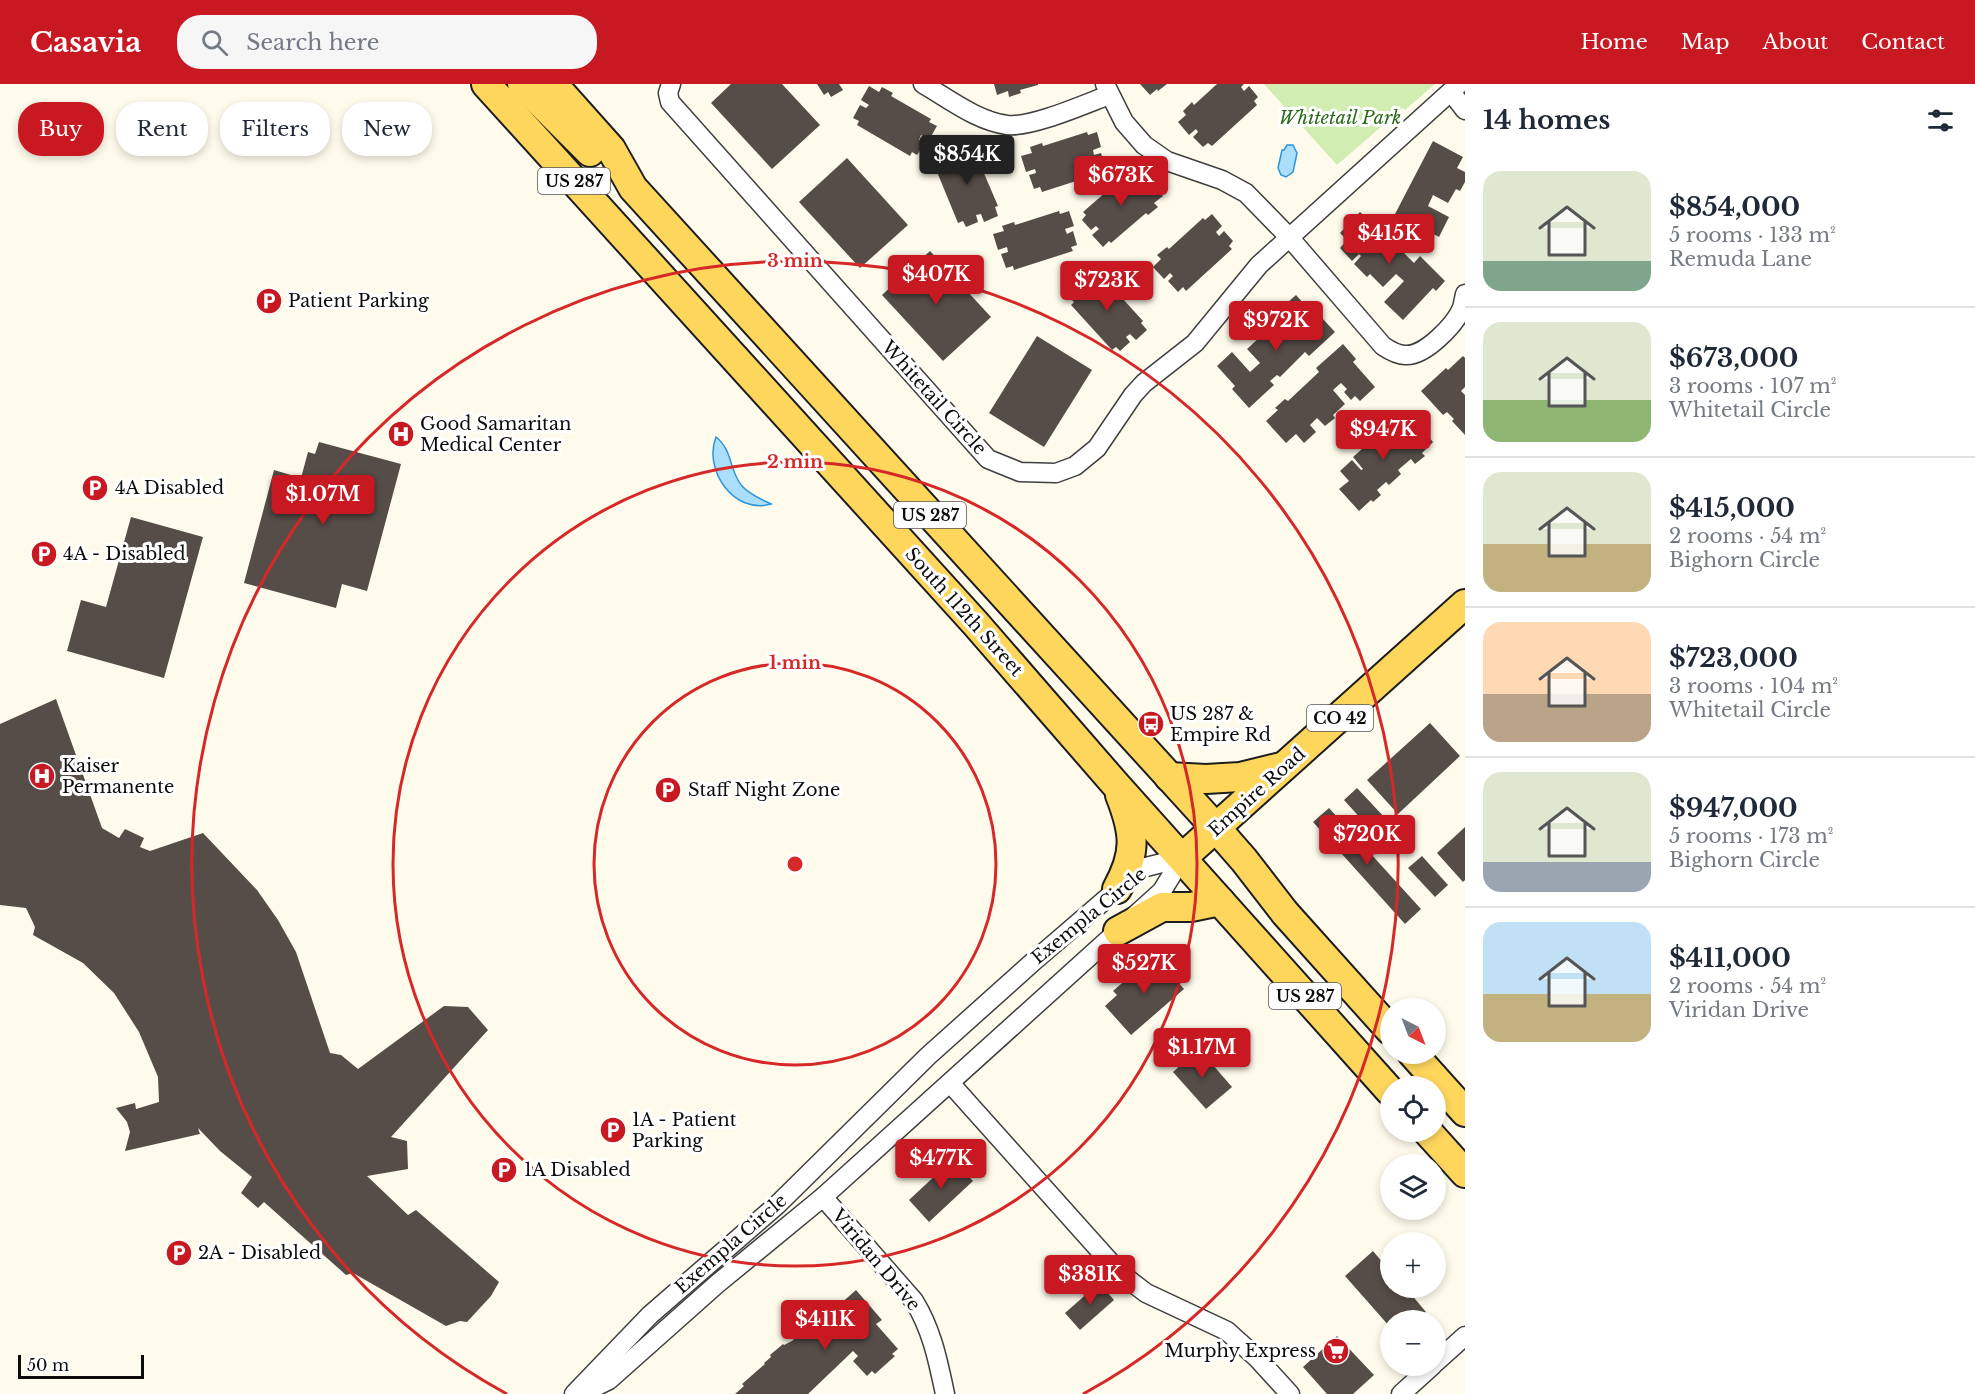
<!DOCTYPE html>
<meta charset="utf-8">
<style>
:root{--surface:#fff;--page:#f6f6f7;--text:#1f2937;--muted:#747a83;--line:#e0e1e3;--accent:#c81922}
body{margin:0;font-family:"Libre Baskerville",serif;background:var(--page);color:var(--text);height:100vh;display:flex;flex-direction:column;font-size:22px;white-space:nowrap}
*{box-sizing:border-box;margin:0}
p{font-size:20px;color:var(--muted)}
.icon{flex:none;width:33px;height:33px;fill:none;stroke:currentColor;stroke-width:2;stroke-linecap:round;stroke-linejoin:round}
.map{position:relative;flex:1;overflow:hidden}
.details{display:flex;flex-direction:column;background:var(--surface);width:510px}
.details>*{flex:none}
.top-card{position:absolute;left:18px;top:18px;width:570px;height:54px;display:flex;gap:12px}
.needle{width:39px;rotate:138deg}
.controls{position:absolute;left:1380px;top:914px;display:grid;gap:12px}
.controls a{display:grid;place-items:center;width:66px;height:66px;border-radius:50%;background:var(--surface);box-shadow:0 3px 9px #0003;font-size:30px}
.scale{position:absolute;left:18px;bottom:15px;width:126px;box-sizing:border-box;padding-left:6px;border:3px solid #0c0c0c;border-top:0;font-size:16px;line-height:21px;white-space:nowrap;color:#0c0c0c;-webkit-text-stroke:4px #fff;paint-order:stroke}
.price{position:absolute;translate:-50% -51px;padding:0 14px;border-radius:6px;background:var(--accent);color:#fff;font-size:20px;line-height:39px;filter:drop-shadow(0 2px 3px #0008)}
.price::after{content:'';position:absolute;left:50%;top:36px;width:18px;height:14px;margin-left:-9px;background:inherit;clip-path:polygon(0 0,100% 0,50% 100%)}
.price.active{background:#222;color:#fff}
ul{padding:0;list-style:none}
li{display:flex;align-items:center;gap:18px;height:150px;padding:0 18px}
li+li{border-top:2px solid var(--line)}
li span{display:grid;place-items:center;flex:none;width:168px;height:120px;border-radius:18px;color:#555}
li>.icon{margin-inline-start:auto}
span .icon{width:72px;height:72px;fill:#fffc;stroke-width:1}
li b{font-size:26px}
h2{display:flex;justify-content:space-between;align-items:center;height:72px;padding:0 18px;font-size:26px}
.tag{padding:0 21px;border-radius:24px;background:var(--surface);box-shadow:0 3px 9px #0003;font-size:21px;line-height:54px}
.tag.active{background:var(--accent);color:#fff}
header{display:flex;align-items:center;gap:36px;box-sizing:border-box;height:84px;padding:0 30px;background:var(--accent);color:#fff}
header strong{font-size:28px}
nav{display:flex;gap:33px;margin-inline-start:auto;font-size:21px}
.search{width:420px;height:54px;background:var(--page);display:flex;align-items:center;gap:15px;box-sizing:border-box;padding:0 21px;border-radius:24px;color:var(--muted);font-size:22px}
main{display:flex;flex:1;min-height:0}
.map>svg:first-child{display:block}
.green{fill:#d1edb2}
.water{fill:#abdefb;stroke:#2c95d9;stroke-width:1.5}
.building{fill:#564d48}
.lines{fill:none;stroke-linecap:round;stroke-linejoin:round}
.street-casing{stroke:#3f3f3f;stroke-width:21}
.primary-casing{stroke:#1d1d1d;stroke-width:32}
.street{stroke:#fff;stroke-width:18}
.primary{stroke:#ffd65c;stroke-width:28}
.ring{fill:none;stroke:#d62828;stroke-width:3}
.labels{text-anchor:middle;stroke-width:6;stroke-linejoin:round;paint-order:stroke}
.shield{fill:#fff;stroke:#555;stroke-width:1.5}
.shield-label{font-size:16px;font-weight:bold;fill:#0c0c0c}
.park-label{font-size:18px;font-style:italic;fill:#296917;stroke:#fff}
.poi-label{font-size:18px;fill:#0c0c0c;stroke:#fff;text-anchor:start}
.street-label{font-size:18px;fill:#0c0c0c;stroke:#fff}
.centre{fill:#d62828;stroke:#fff;stroke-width:3}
.ring-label{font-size:18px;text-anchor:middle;font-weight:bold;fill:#d62828;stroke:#fff;stroke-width:6;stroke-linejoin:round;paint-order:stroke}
</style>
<header>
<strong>Casavia</strong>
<div class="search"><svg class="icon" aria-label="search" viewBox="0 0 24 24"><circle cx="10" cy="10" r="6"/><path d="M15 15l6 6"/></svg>Search here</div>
<nav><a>Home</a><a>Map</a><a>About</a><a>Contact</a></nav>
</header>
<main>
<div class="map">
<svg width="1465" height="1310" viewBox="0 0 1465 1310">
<rect width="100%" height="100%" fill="#fffbec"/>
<path class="green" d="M1264 0H1435L1405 26 1403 24 1337 81Z"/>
<g class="water">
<path d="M1287 61H1293L1297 69 1293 88 1286 93 1281 91 1278 84 1282 66H1284Z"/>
<path d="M716 353C733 366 729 387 742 402 750 411 761 415 771 420 734 431 703 386 716 353Z"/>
</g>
<g class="building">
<path d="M731 0H782L820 41 772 85 711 19Z"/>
<path d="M817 0H839L843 6 831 13 828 8 824 11Z"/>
<path d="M994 0H1038V1L1020 6 1021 9 1009 13 1008 7 997 11Z"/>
<path d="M1140 0H1167L1158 7 1157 5 1150 11Z"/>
<path d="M1217 0H1244L1241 3 1244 7 1249 2 1258 13 1254 17 1257 21 1212 62 1208 59 1203 63 1193 53 1198 48 1196 45 1189 51 1178 38 1186 31 1183 27 1192 18 1194 21Z"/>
<path d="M869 2 879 8 882 3 893 9 891 12 931 35 929 38 937 42 929 56 921 51 919 56 925 59 917 71 912 68 910 72 857 41 859 37 853 34 860 21 866 24 869 21 861 16Z"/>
<path d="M1087 48 1088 51 1097 48 1101 63 1093 66 1094 71 1101 69 1105 82 1099 84 1101 89 1042 108 1040 103 1034 105 1029 91 1036 89 1035 85 1026 88 1021 72 1032 69 1030 63 1042 59 1043 62Z"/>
<path d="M1433 57 1463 73 1457 84 1465 88V98L1460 107 1456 105 1448 119 1433 111 1428 122 1449 133 1439 153 1395 130Z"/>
<path d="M968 59 973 69 978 67 983 78 980 80 998 122 995 123 998 132 984 138 981 130 976 131 978 138 966 143 963 137 958 139 935 83 939 81 936 74 950 68 953 75 957 73 953 65Z"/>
<path d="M847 74 908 141 860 184 799 118Z"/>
<path d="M1138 86 1148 97 1143 102 1145 105 1152 99 1163 112 1154 119 1158 123 1148 131 1146 129 1111 159 1109 157 1103 163 1092 151 1099 145 1096 142 1091 146 1082 136 1086 131 1083 128 1130 87 1133 91Z"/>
<path d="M1059 127 1060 130 1069 127 1074 142 1065 145 1067 150 1073 147 1077 161 1071 163 1073 167 1014 186 1013 182 1006 184 1001 170 1008 168 1007 163 998 166 993 150 1004 147 1002 142 1014 138 1015 141Z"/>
<path d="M1360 128 1371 138 1374 135 1382 143 1378 148 1395 164 1399 160 1406 167 1404 169 1414 179 1420 172 1445 197 1436 207 1433 204 1403 236 1384 218 1404 197 1396 190 1383 203 1370 190 1367 193 1354 180 1361 172 1359 170 1352 177 1340 164 1347 156 1340 149Z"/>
<path d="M1212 130 1222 142 1216 148 1219 152 1224 147 1233 157 1229 162 1232 165 1186 207 1183 203 1178 208 1168 197 1173 192 1170 189 1164 195 1153 183 1161 175 1157 171 1167 163 1169 165 1203 134 1205 136Z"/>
<path d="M930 167 991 233 943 277 882 211Z"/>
<path d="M1094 187 1102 196 1106 192 1114 201 1112 203 1143 237 1141 239 1147 246 1136 256 1130 250 1126 253 1130 258 1120 267 1116 263 1112 266 1071 221 1074 218 1069 213 1080 203 1085 208 1088 205 1082 198Z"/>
<path d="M1296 211 1319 237 1322 234 1335 248 1309 272 1305 268 1280 293 1277 291 1270 297 1274 301 1249 324 1232 305 1235 302 1217 282 1232 268 1250 288 1260 279 1247 265 1273 241 1285 254 1295 245 1278 227Z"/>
<path d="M1037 252 1092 286 1044 363 989 329Z"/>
<path d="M1343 260 1356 275 1353 278 1375 303 1360 317 1355 312 1351 316 1344 308 1347 305 1341 299 1333 306 1345 320 1333 331 1335 334 1325 342 1317 334 1310 341 1316 348 1304 359 1296 350 1286 359 1266 337 1278 326 1275 324 1285 315 1288 317 1319 288 1316 284Z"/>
<path d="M1463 272 1465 274V303L1461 307 1465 311V351L1452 337 1454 335 1447 328 1443 331 1421 307 1446 284 1448 286Z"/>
<path d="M1395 332 1405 343 1413 336 1433 358 1422 369 1425 372 1415 380 1411 375 1398 386 1401 390 1389 401 1386 398 1377 406 1381 411 1373 418 1371 416 1359 427 1339 405 1349 397 1340 387 1352 376 1361 386 1363 385 1353 373 1382 347 1391 357 1393 355 1382 344Z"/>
<path d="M319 358 401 380 367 507 342 500 336 524 244 499 274 386 301 394 308 368 315 370Z"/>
<path d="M131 433 203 453 164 594 67 567 81 516 106 523Z"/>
<path d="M56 615 102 744 119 754 125 745 144 754 140 763 150 767 203 749 257 806 278 836 296 868 330 969 341 971 358 985 444 922 468 923 488 946 391 1053 407 1057 408 1085 367 1092 408 1131 416 1126 499 1198 491 1212 467 1238 460 1237 446 1242 353 1189 346 1191 264 1118 258 1124 241 1109 252 1093 220 1067 198 1044 200 1050 125 1067 130 1048 127 1038 116 1024 135 1019 136 1025 159 1018 158 993 139 948 114 909 83 879 33 851 35 843 26 824 0 821V640Z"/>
<path d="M1430 639 1460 672 1398 730 1367 696Z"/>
<path d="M1357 704 1386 735 1372 747 1344 716Z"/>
<path d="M1329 724 1421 825 1405 840 1313 738Z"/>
<path d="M1465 743V796L1463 798 1437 769Z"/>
<path d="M1422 772 1448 801 1435 813 1408 784Z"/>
<path d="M1154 871 1184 905 1131 951 1105 922 1117 911 1113 907Z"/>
<path d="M1199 965 1232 1003 1206 1025 1173 988Z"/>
<path d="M953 1075 973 1097 929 1138 909 1116Z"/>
<path d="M1373 1167 1390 1187V1203H1405L1426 1228 1417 1236H1390V1243L1345 1192Z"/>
<path d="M1099 1199 1114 1216 1080 1246 1065 1229Z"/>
<path d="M856 1206 882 1236 876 1240 898 1265 892 1270 895 1272 875 1290 872 1287 867 1292 853 1277 858 1272 853 1267 808 1310H735L744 1302 742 1300 765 1280 764 1279 771 1273 770 1271 783 1260 784 1261 792 1257 822 1230 823 1232 836 1220 838 1222Z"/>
<path d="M1337 1252 1374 1291 1353 1310H1327L1303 1283Z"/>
</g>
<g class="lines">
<defs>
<g id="street">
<path d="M671 0 668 9 670 18 988 375 1020 388 1056 389 1075 382 1097 364 1133 311 1144 299 1195 259 1259 181 1459 0"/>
<path d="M923 0C949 15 977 37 1007 41 1031 44 1085 20 1109 11"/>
<path d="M1105 0 1124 38 1144 61 1167 77 1222 96 1246 109 1289 153 1383 262C1389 266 1397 271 1405 271 1424 273 1455 241 1462 224 1463 220 1464 215 1465 210"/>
<path d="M1451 8 1465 26"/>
<path d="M950 999 1120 1189 1146 1209 1227 1247 1257 1274 1290 1310"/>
<path d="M823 1113 914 1217C932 1246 938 1277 945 1310"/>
<path d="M1436 1278 1465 1252"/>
<path d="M574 1310 650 1231 777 1121 928 972 1034 877 1142 784 1182 774"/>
<path d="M581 1310 609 1296 717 1200 823 1113 1162 807 1182 774"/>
<path d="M1401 1310 1433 1281"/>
</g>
<g id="primary">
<path d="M486 0 976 540 1116 701 1390 1007"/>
<path d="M522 0 590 68"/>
<path d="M553 0 611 65 633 104 1216 744 1244 776 1285 829 1390 946"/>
<path d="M1169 693 1206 695 1240 693 1281 683"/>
<path d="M1182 774 1465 520"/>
<path d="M1117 805C1137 769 1135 749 1120 711"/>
<path d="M1118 847 1162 823H1191L1220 817"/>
<path d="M1412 969 1465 1028"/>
<path d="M1427 1047 1465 1089"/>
</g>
</defs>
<use href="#street" class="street-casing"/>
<use href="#primary" class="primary-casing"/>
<use href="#street" class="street"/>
<use href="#primary" class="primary"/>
</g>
<g class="ring">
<circle cx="795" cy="780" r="201"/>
<circle cx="795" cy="780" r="402"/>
<path d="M507 1310A603 603 0 1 1 1083 1310"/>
</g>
<defs>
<symbol id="parking-disc" viewBox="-11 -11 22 22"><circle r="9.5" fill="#c81922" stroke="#fff"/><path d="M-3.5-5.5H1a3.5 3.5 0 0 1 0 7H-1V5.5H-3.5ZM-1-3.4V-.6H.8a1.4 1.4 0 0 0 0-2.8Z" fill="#fff"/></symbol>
<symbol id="hospital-disc" viewBox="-11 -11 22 22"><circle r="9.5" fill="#c81922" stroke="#fff"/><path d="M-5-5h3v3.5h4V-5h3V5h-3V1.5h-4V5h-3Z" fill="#fff"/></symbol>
<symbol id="bus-disc" viewBox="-11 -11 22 22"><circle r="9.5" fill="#c81922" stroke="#fff"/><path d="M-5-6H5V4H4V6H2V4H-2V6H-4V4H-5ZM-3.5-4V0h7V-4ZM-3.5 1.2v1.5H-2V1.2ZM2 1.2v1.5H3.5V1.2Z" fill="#fff"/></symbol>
<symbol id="supermarket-disc" viewBox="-11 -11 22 22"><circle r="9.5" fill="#c81922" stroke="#fff"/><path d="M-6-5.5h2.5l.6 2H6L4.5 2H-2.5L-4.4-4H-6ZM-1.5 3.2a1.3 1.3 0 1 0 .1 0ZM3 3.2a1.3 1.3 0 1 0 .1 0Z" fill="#fff"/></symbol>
</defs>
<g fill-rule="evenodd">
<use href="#parking-disc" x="254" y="202" width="30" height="30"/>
<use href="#hospital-disc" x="386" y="335" width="30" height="30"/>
<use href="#parking-disc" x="80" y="389" width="30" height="30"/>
<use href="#parking-disc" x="29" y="455" width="30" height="30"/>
<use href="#bus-disc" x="1136" y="625" width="30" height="30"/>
<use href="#hospital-disc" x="27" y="677" width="30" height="30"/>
<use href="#parking-disc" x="653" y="691" width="30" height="30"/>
<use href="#parking-disc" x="598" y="1031" width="30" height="30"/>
<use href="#parking-disc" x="489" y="1071" width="30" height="30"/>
<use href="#parking-disc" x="164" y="1154" width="30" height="30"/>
<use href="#supermarket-disc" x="1321" y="1252" width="30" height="30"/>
</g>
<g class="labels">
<g class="shield">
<rect x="538" y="84" width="72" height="26" rx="4.5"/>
<rect x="894" y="418" width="72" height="26" rx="4.5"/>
<rect x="1307" y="621" width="66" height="26" rx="4.5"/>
<rect x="1269" y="899" width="72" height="26" rx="4.5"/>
</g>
<g class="shield-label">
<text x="574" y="103">US 287</text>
<text x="930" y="437">US 287</text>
<text x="1340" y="640">CO 42</text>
<text x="1305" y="918">US 287</text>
</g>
<g class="park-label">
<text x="1340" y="40">Whitetail Park</text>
</g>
<g class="poi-label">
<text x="288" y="223">Patient Parking</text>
<text x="420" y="346">Good Samaritan<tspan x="420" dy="21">Medical Center</tspan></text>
<text x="115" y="410">4A Disabled</text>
<text x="63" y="476">4A - Disabled</text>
<text x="1170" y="636">US 287 &amp;<tspan x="1170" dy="21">Empire Rd</tspan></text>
<text x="62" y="688">Kaiser<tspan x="62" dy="21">Permanente</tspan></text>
<text x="688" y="712">Staff Night Zone</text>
<text x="632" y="1042">1A - Patient<tspan x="632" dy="21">Parking</tspan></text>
<text x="524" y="1092">1A Disabled</text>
<text x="198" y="1175">2A - Disabled</text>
<text x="1316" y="1273" text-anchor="end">Murphy Express</text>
</g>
<g class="street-label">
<text transform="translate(934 314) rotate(48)" y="6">Whitetail Circle</text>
<text transform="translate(964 528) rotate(48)" y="6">South 112th Street</text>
<text transform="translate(1257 708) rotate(-42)" y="6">Empire Road</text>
<text transform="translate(1089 832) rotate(-39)" y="6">Exempla Circle</text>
<text transform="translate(731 1160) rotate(-41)" y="6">Exempla Circle</text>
<text transform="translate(876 1176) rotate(50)" y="6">Viridan Drive</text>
</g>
</g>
<circle cx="795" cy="780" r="9" class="centre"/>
<g class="ring-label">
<text x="795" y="183">3 min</text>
<text x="795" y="384">2 min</text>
<text x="795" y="585">1 min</text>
</g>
</svg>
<div class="controls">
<a><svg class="needle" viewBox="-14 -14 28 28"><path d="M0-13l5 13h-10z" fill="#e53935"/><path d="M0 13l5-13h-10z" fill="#747a83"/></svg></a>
<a><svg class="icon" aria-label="locate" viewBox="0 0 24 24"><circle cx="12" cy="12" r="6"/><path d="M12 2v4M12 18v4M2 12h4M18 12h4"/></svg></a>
<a><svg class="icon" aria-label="layers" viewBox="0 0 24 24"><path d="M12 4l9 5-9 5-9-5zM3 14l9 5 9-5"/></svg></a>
<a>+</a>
<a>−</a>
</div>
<div class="scale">50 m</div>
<b class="price active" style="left:967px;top:102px">$854K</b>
<b class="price" style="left:1121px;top:123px">$673K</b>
<b class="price" style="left:1389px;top:181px">$415K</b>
<b class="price" style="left:936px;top:222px">$407K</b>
<b class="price" style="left:1107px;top:228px">$723K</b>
<b class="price" style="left:1276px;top:268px">$972K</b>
<b class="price" style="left:1383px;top:377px">$947K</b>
<b class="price" style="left:323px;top:442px">$1.07M</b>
<b class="price" style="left:1367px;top:782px">$720K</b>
<b class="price" style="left:1144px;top:911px">$527K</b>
<b class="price" style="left:1202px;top:995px">$1.17M</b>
<b class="price" style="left:941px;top:1106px">$477K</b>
<b class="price" style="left:1090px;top:1222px">$381K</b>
<b class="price" style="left:825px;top:1267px">$411K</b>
<div class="top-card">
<a class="tag active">Buy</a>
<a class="tag">Rent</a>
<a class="tag">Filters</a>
<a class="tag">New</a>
</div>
</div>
<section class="details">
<h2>14 homes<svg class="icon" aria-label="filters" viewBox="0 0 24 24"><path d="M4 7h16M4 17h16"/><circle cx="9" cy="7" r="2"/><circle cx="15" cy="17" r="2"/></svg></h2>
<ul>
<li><span style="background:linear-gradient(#dfe7d0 75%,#7fa58c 0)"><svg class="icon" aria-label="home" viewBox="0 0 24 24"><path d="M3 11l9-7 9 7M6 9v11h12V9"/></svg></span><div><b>$854,000</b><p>5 rooms · 133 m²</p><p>Remuda Lane</p></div></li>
<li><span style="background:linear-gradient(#dfe7d0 65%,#8fb573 0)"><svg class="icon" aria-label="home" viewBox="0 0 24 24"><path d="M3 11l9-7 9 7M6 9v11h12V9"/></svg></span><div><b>$673,000</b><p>3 rooms · 107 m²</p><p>Whitetail Circle</p></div></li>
<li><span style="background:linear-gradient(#dfe7d0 60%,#c2b280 0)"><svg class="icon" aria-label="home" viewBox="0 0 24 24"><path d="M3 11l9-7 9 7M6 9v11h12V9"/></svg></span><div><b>$415,000</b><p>2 rooms · 54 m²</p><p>Bighorn Circle</p></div></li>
<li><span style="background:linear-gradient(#ffd9b3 60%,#b9a48a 0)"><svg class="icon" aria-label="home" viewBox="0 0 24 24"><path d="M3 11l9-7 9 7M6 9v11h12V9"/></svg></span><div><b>$723,000</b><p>3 rooms · 104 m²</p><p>Whitetail Circle</p></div></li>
<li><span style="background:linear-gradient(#dfe7d0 75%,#9aa5b1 0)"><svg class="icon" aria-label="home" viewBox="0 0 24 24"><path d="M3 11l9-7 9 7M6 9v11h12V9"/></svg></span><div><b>$947,000</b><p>5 rooms · 173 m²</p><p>Bighorn Circle</p></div></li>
<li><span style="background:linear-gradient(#bfe0f5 60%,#c2b280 0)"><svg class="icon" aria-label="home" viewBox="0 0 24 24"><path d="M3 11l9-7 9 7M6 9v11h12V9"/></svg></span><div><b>$411,000</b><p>2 rooms · 54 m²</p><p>Viridan Drive</p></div></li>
</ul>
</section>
</main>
